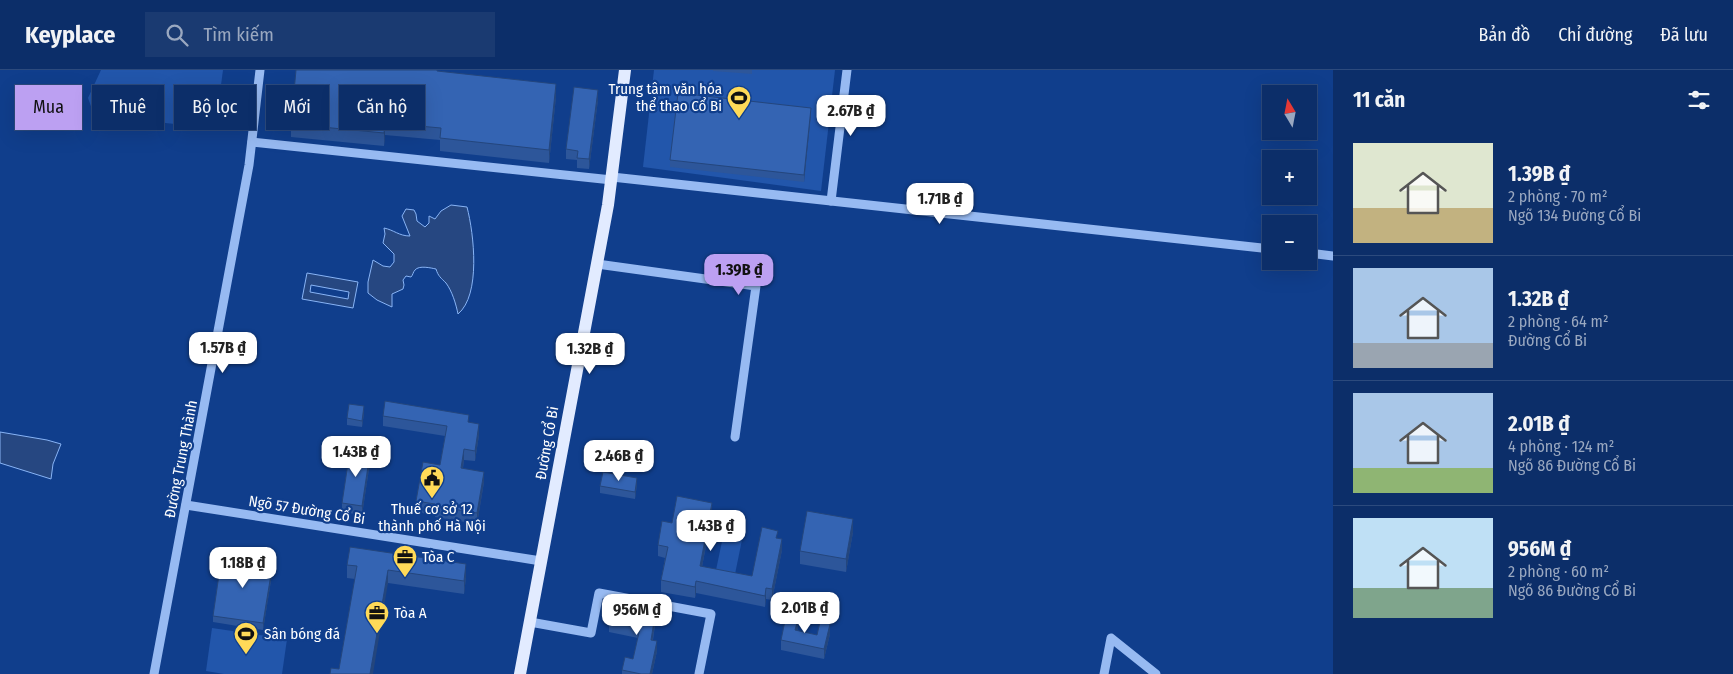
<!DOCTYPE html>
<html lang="vi">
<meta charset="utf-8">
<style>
:root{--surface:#0c2e69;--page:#1a3a71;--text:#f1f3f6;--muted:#9aa8c0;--line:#2c4a7d;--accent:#bca0f2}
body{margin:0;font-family:"Fira Sans Condensed",sans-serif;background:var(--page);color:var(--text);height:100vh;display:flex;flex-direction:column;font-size:19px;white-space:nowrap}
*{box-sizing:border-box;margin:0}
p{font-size:16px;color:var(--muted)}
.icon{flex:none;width:28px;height:28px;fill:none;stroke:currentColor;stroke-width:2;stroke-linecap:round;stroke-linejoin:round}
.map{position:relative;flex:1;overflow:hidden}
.details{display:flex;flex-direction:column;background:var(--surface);width:400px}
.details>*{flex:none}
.hud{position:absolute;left:15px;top:15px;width:475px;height:45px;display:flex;gap:10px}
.needle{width:32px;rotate:350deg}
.buttons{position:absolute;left:1262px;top:15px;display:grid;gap:10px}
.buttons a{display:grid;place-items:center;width:55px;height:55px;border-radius:0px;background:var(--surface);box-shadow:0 5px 20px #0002,0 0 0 1px var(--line);font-size:25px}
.price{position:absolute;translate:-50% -42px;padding:0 11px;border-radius:10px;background:#fff;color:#222;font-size:16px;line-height:32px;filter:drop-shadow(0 1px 2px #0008)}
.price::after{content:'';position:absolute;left:50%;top:30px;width:15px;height:11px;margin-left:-8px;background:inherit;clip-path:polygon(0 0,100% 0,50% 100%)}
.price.active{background:var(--accent);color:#111}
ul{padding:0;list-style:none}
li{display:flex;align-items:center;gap:15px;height:125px;padding:0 20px}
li+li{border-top:1px solid var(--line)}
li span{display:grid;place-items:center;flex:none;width:140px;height:100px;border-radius:0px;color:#555}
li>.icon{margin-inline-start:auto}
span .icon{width:60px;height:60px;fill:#fffc;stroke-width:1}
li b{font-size:21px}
h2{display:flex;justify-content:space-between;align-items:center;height:60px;padding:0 20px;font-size:21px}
.pill{padding:0 18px;border-radius:0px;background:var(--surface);box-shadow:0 5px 20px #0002,0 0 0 1px var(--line);font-size:18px;line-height:45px}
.pill.active{background:var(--accent);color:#111}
header{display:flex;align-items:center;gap:30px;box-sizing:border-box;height:70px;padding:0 25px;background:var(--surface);border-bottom:1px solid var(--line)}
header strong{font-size:24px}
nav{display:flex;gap:28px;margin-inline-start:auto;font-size:18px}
.search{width:350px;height:45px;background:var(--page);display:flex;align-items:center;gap:12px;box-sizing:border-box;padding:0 18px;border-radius:0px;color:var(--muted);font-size:19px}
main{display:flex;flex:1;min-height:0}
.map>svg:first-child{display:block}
.green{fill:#2256ab}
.water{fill:#264781;stroke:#88b4f6;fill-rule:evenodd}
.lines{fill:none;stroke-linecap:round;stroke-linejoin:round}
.minor{stroke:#97baf2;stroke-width:9}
.major{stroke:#e2ebff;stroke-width:12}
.wall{fill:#2d569a}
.shaded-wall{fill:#24467d}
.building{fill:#3464b3;stroke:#24467d}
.labels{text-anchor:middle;stroke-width:4.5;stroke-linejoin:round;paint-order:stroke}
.poi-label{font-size:15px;fill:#fff;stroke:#103e8c;text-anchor:start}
.street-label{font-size:15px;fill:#fff;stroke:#103e8c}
</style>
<header>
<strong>Keyplace</strong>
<div class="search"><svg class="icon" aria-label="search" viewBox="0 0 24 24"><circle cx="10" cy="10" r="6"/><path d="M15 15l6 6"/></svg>Tìm kiếm</div>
<nav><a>Bản đồ</a><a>Chỉ đường</a><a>Đã lưu</a></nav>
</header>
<main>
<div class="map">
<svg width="1333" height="604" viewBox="0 0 1333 604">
<rect width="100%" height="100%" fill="#103e8c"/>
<g class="green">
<path d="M101 0H223L219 30 210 51 194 56 99 46 93 42 88 28Z"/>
<path d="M654 0H835L821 121 643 97Z"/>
<path d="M724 462 743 465 735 504 716 500Z"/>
<path d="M212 558 287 569 282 604H224L206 601Z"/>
</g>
<g class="water">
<path d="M451 135 467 137C474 164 481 225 458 244 456 234 452 221 446 213 441 208 438 206 436 199 431 198 419 195 415 200 413 202 413 205 411 207L406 206 403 210 404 215 403 219 392 224V237L377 230 368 223V212L373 190 383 196 390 197 394 192V184L383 173 385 164 384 158C394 160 399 166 410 166L402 146 406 139 414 140 416 144 417 151 425 157 429 153V146L435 149 441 141Z"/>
<path d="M307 203 358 212 353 238 302 229ZM311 215 349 222 348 229 310 222Z"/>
<path d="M0 362 47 370 61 374 53 394 51 409 0 393Z"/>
</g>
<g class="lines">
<g class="minor">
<path d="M252 72 612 110"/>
<path d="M612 107 1271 179"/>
<path d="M831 131 847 0"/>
<path d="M1309 183 1333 186"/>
<path d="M597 194 756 216 735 367"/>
<path d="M186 435 541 491"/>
<path d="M530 552 591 563 599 523 711 544 699 604"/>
<path d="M154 604 249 95 260 0"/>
<path d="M1104 604 1111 568 1156 604"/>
</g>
<path class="major" d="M520 604 608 135 625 0"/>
</g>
<g class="wall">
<path d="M713 0H752V4L713 1Z"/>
<path d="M437 1 556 27 549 93 440 81V70L385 65 384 76 291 67V54Z"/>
<path d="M598 30 589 99 577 98V90L566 89V79Z"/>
<path d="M811 44 804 112 670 97V90Z"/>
<path d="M364 343 362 357 347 355V348Z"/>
<path d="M383 346 469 353 479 365 475 391 464 390 463 398 484 412 477 454 435 447V445L416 442V431L440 395 445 366 383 356Z"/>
<path d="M370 392 362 445 342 442V433Z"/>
<path d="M637 414 635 429 600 423V416Z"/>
<path d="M712 444 702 497 752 506 778 468 782 480 772 530 766 529 765 537 696 523 695 528 661 522V510L665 488 658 486V475L672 453Z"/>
<path d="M853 462 846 502 800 494V481Z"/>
<path d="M347 495 466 507 464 524 388 513 339 599 355 509 347 508Z"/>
<path d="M273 498 263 560 213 552V546Z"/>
<path d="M645 543 655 555 653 570 657 581 652 604H622V600L633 589 638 568 609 562V552Z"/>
<path d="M798 558 797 561 817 565 830 564 824 589 781 580V570Z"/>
</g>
<g class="shaded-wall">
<path d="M556 14V27L549 93V80Z"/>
<path d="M598 20V30L589 99V89Z"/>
<path d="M811 38V44L804 112V105Z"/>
<path d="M385 53V65L384 76V63Z"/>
<path d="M364 336V343L362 357V351Z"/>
<path d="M479 354V365L475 391V381Z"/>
<path d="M464 379V390L461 409V398Z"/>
<path d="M370 383V392L362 445V436Z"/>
<path d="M484 402V412L477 454V443Z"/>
<path d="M637 408V414L635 429V422Z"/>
<path d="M712 433V444L700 507V496Z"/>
<path d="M853 449V462L846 502V489Z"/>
<path d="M782 469V480L772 530V519Z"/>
<path d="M273 492V498L263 560V553Z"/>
<path d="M466 494V507L464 524V511Z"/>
<path d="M388 500V513L373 604H370Z"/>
<path d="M696 511V523L695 528V517Z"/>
<path d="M766 518V529L765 537V526Z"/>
<path d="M655 545V555L651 579V570Z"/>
<path d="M798 549V558L795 570V560Z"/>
<path d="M830 554V564L824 589V579Z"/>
<path d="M657 571V581L652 604H650Z"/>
</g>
<g class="building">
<path d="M296 0H437V1L556 14 549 80 440 68 441 58 385 53 384 63 291 54Z"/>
<path d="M574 17 598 20 589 89 577 88 578 81 566 79Z"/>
<path d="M678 23 811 38 804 105 670 90Z"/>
<path d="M385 331 469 345 468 352 479 354 475 381 464 379 461 398 484 402 477 443 435 436V434L416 431 423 392 440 395 447 356 383 346Z"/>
<path d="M349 334 364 336 362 351 347 348Z"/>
<path d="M350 380 370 383 362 436 342 433Z"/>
<path d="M603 402 637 408 635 422 600 416Z"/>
<path d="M677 426 712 433 700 496 752 506 762 457 778 461 776 468 782 469 772 519 766 518 765 526 696 511 695 517 661 510 668 477 658 475 662 451 672 453Z"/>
<path d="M807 441 853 449 846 489 800 481Z"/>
<path d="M350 477 466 494 464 511 388 500 370 604H371H330L331 598 339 599 357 496 347 495Z"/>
<path d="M222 484 273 492 263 553 213 546Z"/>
<path d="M623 532 645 536 644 543 655 545 651 570 657 571 650 604H641L622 600 625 587 633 589 640 558 609 552 612 537 622 539Z"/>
<path d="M786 546 798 549 795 560 817 565 820 552 830 554 824 579 781 570Z"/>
</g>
<defs>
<symbol id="stadium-pin" viewBox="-11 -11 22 30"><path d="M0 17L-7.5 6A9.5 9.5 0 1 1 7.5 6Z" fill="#ffda58" stroke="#103e8c"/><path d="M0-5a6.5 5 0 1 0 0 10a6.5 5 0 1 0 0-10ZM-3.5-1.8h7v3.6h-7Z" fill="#111"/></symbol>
<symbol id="civic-pin" viewBox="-11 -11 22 30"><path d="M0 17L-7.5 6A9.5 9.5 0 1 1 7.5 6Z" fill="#ffda58" stroke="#103e8c"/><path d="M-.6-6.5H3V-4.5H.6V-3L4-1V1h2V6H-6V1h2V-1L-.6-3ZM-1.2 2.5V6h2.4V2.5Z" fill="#111"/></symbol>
<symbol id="office-pin" viewBox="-11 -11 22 30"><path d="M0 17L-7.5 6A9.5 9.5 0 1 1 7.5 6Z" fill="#ffda58" stroke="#103e8c"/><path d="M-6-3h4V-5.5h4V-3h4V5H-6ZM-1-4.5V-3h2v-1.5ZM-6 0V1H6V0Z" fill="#111"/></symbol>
</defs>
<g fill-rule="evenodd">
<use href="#stadium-pin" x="725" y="14" width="28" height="38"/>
<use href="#civic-pin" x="418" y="394" width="28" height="38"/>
<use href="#office-pin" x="391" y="473" width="28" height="38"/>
<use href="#office-pin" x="363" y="529" width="28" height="38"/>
<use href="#stadium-pin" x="232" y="550" width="28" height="38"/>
</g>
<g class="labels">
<g class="poi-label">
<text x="722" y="24" text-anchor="end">Trung tâm văn hóa<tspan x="722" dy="17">thể thao Cổ Bi</tspan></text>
<text x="432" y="444" text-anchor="middle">Thuế cơ sở 12<tspan x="432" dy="17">thành phố Hà Nội</tspan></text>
<text x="422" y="492">Tòa C</text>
<text x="394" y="548">Tòa A</text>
<text x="264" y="569">Sân bóng đá</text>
</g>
<g class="street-label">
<text transform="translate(547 373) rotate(-80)" y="5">Đường Cổ Bi</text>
<text transform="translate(181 389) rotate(-79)" y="5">Đường Trung Thành</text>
<text transform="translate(307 440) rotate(9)" y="5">Ngõ 57 Đường Cổ Bi</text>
</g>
</g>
</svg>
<div class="buttons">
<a><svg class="needle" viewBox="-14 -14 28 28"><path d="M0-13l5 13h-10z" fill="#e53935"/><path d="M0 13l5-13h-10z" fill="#9aa8c0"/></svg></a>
<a>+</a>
<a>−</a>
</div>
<b class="price" style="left:851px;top:67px">2.67B ₫</b>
<b class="price" style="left:940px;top:155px">1.71B ₫</b>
<b class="price active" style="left:739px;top:226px">1.39B ₫</b>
<b class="price" style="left:223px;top:304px">1.57B ₫</b>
<b class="price" style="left:590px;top:305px">1.32B ₫</b>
<b class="price" style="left:356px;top:408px">1.43B ₫</b>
<b class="price" style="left:619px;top:412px">2.46B ₫</b>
<b class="price" style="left:711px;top:482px">1.43B ₫</b>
<b class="price" style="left:243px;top:519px">1.18B ₫</b>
<b class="price" style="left:805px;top:564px">2.01B ₫</b>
<b class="price" style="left:637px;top:566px">956M ₫</b>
<div class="hud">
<a class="pill active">Mua</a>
<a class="pill">Thuê</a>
<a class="pill">Bộ lọc</a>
<a class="pill">Mới</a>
<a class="pill">Căn hộ</a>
</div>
</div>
<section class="details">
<h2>11 căn<svg class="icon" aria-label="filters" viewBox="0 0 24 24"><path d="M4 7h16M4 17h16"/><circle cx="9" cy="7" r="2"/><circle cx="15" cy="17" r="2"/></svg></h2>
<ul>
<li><span style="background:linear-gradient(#dfe7d0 65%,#c2b280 0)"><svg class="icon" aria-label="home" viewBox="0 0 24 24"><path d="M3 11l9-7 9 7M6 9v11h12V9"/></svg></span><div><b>1.39B ₫</b><p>2 phòng · 70 m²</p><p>Ngõ 134 Đường Cổ Bi</p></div></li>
<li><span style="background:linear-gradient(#a9c7e8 75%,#9aa5b1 0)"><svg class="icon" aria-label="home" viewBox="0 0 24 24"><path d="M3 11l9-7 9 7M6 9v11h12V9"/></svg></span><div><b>1.32B ₫</b><p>2 phòng · 64 m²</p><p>Đường Cổ Bi</p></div></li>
<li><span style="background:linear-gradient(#a9c7e8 75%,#8fb573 0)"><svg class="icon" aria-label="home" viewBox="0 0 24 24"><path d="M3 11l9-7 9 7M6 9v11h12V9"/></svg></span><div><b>2.01B ₫</b><p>4 phòng · 124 m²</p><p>Ngõ 86 Đường Cổ Bi</p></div></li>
<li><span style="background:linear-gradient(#bfe0f5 70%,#7fa58c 0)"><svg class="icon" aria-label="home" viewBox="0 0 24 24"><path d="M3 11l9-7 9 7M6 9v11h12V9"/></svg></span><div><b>956M ₫</b><p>2 phòng · 60 m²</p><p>Ngõ 86 Đường Cổ Bi</p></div></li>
</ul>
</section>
</main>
